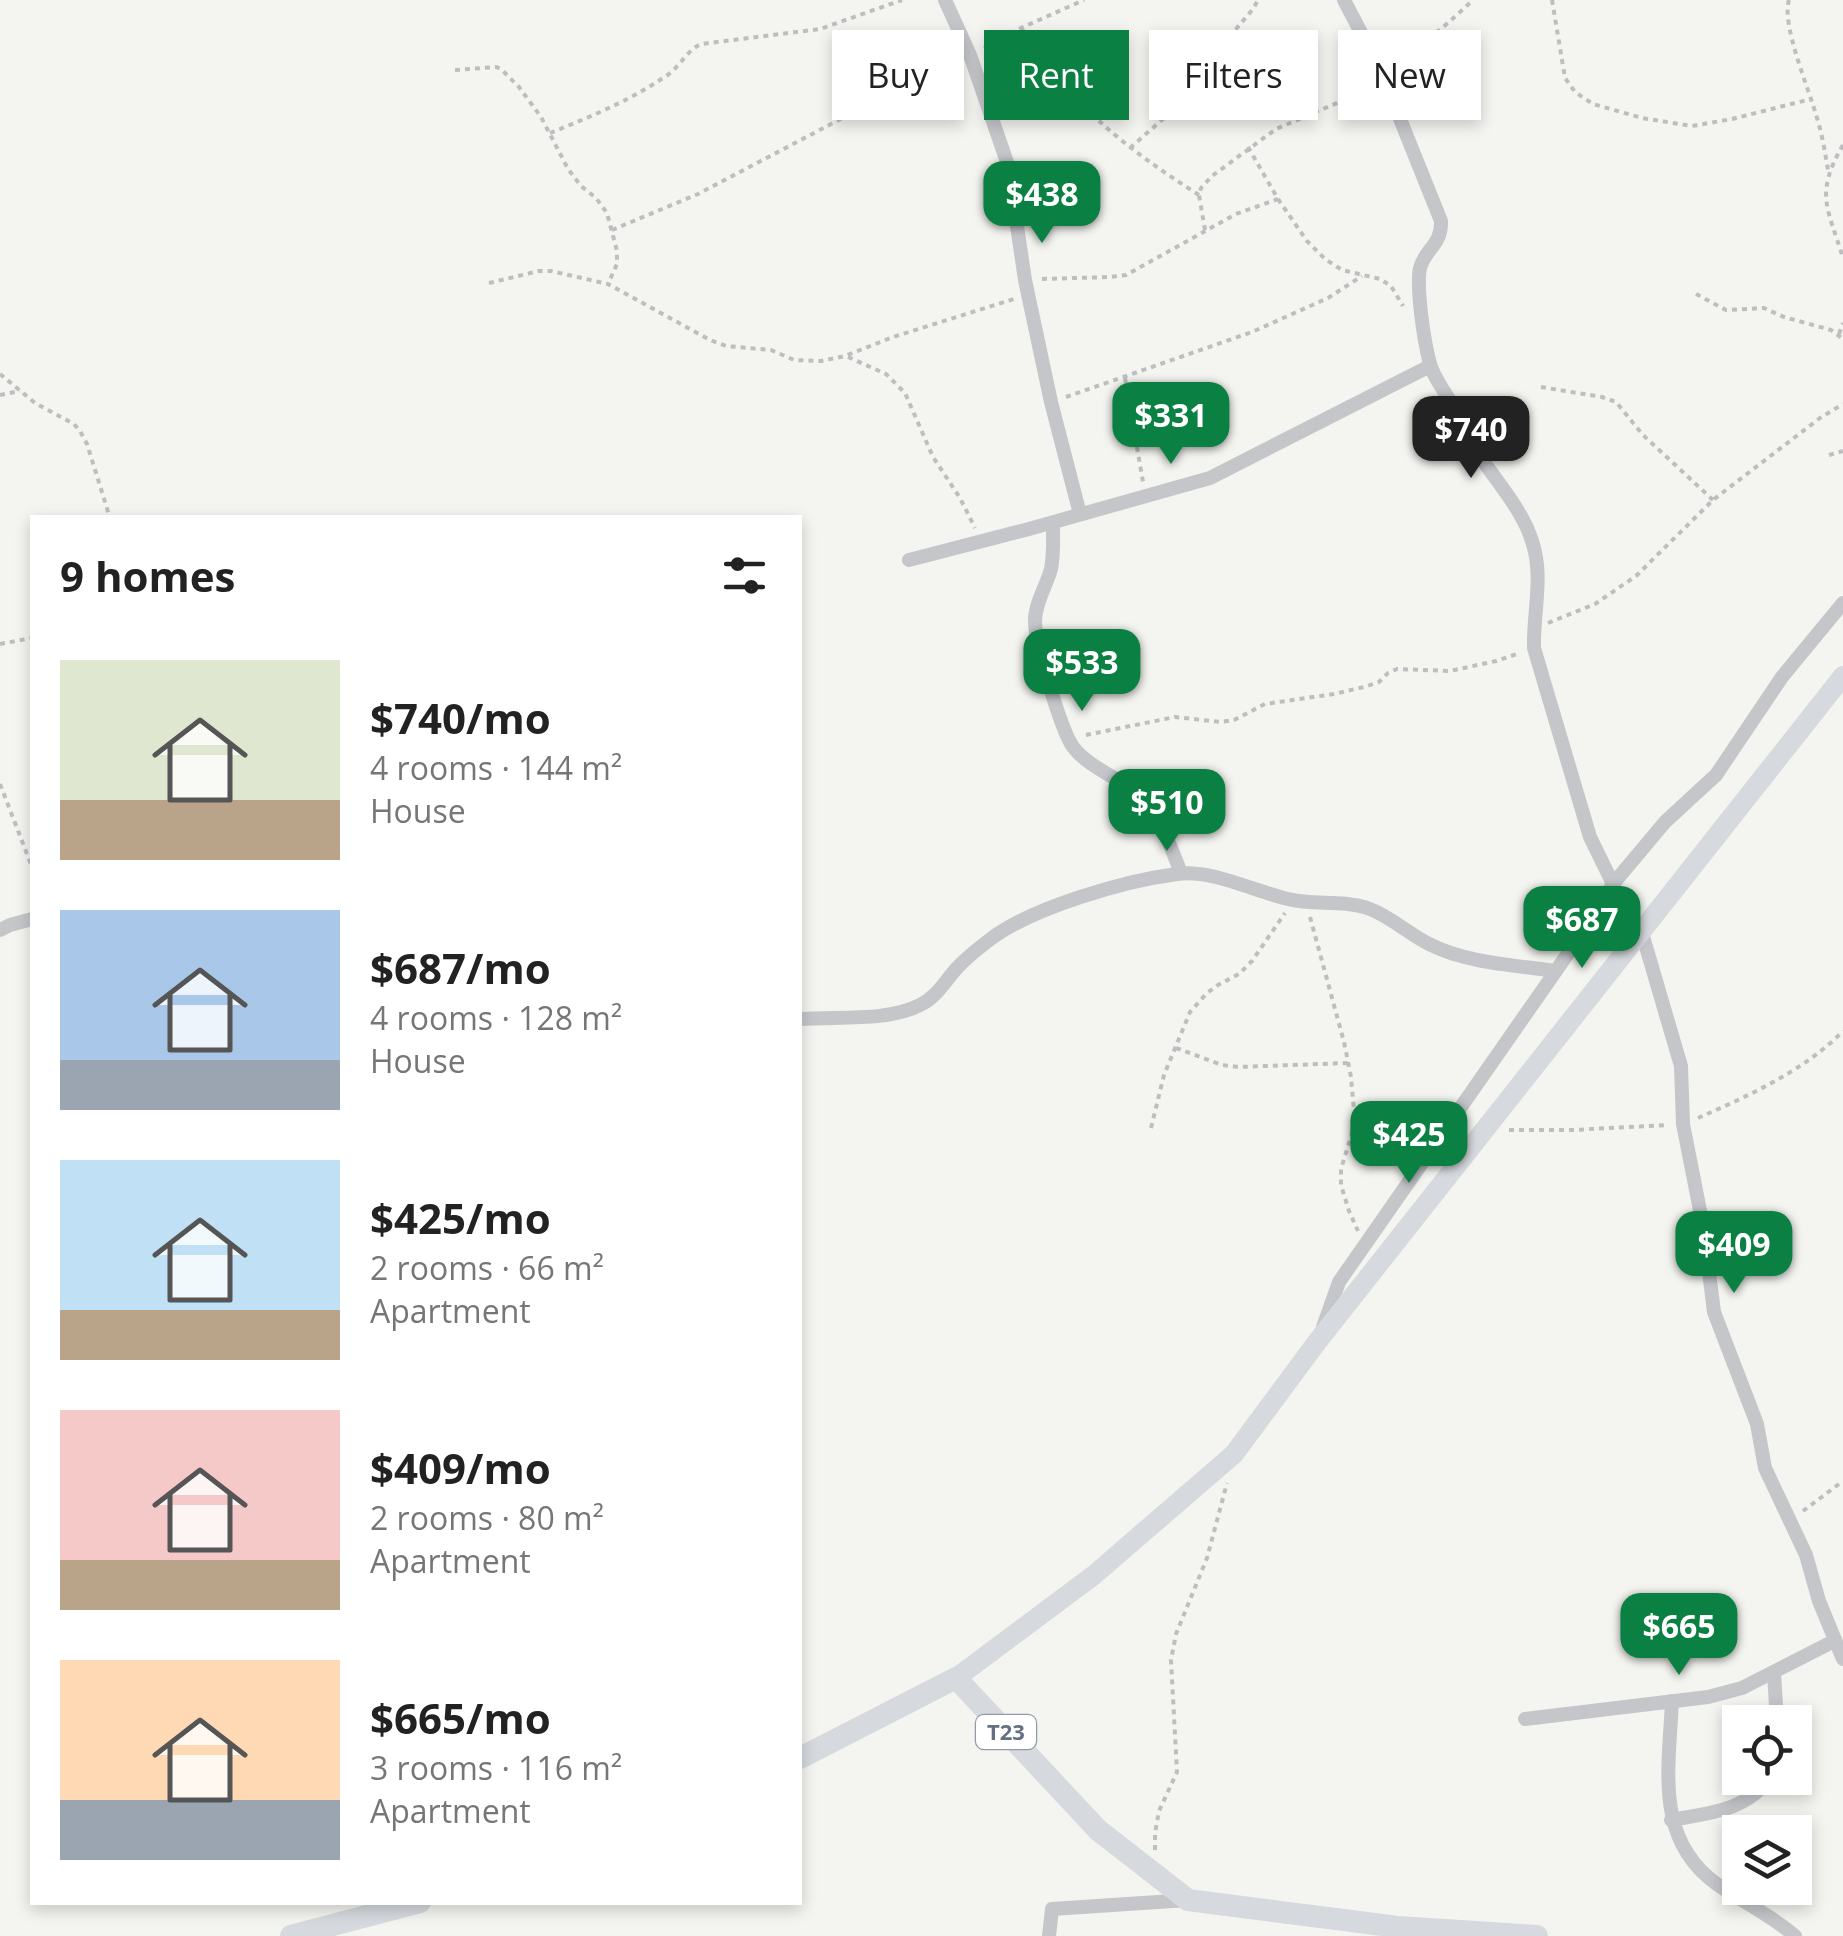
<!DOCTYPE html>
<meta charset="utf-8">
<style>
:root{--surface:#fff;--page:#f6f6f6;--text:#222;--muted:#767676;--accent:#0b8043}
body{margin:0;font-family:"Open Sans",sans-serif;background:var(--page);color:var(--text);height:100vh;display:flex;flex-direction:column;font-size:38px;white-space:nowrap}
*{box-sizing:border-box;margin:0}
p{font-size:32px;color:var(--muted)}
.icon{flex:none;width:55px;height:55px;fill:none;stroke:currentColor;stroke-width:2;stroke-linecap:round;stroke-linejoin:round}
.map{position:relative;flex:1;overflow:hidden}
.sheet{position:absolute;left:30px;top:515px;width:772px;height:1390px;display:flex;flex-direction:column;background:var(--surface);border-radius:0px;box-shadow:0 5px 15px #0003}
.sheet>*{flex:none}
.guide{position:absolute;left:832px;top:30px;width:860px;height:90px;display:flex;gap:20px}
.controls{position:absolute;left:1722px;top:1705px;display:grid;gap:20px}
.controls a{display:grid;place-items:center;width:90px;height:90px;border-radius:0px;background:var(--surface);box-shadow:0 5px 15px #0003;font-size:50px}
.price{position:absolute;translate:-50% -85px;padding:0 22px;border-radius:20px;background:var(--accent);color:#fff;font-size:32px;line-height:65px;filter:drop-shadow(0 2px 5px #0008)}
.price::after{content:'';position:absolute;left:50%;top:60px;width:30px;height:22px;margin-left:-15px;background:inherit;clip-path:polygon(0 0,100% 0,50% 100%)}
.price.current{background:#222;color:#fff}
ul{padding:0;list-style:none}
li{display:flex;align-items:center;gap:30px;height:250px;padding:0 30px}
li span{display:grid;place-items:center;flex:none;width:280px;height:200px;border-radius:0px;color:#555}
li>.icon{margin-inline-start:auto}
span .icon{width:120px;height:120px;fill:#fffc;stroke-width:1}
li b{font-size:42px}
h2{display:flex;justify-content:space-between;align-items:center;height:120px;padding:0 30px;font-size:42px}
.pill{padding:0 35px;border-radius:0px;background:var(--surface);box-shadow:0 5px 15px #0003;font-size:35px;line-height:90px}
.pill.current{background:var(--accent);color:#fff}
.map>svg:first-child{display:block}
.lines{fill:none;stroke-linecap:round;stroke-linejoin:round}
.path{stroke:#bdbec0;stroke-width:4;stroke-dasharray:5 5;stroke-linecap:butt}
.minor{stroke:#c4c6ca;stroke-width:14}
.secondary{stroke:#d6d9de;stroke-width:20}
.primary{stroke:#d6d9de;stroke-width:22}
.labels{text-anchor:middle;stroke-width:10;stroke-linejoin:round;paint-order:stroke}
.shield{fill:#fff;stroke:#929ba8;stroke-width:2.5}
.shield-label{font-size:22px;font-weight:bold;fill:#637082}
</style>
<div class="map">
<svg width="1843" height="1936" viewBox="0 0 1843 1936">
<rect width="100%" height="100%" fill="#f4f5f0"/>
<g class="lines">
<g class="path">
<path d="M1552 0 1565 78 1575 92 1593 104 1642 118 1692 126 1732 119 1811 99"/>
<path d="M1789 0C1781 24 1809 89 1816 115 1822 133 1825 152 1828 170"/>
<path d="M1022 29C1070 104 1125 148 1199 195"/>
<path d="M984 48 1021 28 1084 0"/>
<path d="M1395 61C1425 45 1448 23 1473 0"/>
<path d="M455 70 496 67 501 69 519 87 541 117 568 169 581 186 596 198 607 213 617 251V264L608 284"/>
<path d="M550 133C590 117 631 100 666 76 680 67 687 50 701 44L820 29 902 0"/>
<path d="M1843 145C1814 195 1828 208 1843 258"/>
<path d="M1248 147 1278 199 1307 241 1325 259 1342 270 1380 279 1391 286 1403 306"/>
<path d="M1130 148 1190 95 1225 42 1253 9 1258 0"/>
<path d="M612 230 698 194 852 113 958 61"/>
<path d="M1205 230 1199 195 1201 188 1212 176 1276 129 1372 88"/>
<path d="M1042 279 1110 277 1126 275 1236 214 1278 199"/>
<path d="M489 283 539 271H551L608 284 710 340 726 346 771 350 794 360 821 361 845 356 893 337 1014 299"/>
<path d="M1696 294 1726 310 1764 308 1784 317 1831 330 1843 339"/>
<path d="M1839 334 1843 323"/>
<path d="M848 357 886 374 905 393 933 457 960 498 975 528"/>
<path d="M0 374 35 403 74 424 80 431 87 444 110 518"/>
<path d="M1125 378 1143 482"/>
<path d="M1541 387 1602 397 1616 402 1643 435 1713 500"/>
<path d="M0 395 20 391"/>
<path d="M1066 397 1252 332 1328 298 1362 276"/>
<path d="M1829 455 1843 451"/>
<path d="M1548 623 1595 604 1636 576 1713 500 1820 418 1843 404"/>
<path d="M0 644 32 638"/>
<path d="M1086 735 1175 717 1221 722 1234 720 1265 704 1334 694 1364 687 1379 682 1388 673 1397 669 1450 671 1496 661 1520 653"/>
<path d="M0 784 32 867"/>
<path d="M1310 917 1344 1042 1351 1077 1355 1123 1341 1169V1185L1349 1211 1358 1231"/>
<path d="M1176 1048 1222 1065 1238 1067 1348 1063"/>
<path d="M1698 1118C1748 1096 1804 1071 1843 1031"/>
<path d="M1151 1128 1164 1075 1190 1012 1207 993 1218 985 1239 974 1252 961 1285 913"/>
<path d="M1509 1130H1572L1669 1125"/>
<path d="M1803 1511 1843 1481"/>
<path d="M1155 1850V1833L1159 1811 1177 1772 1171 1660 1176 1634 1207 1558 1227 1483"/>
</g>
<g class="minor">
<path d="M945 0 970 55 1008 165 1025 280 1051 402 1080 514"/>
<path d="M1344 0 1380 69 1441 221C1442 245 1425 249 1420 268 1416 288 1424 340 1429 360 1432 375 1443 389 1450 401 1461 422 1472 443 1484 462 1501 487 1523 512 1532 541 1544 576 1533 612 1534 648L1590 837 1613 884"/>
<path d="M1053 523C1053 538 1054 554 1051 569 1046 587 1035 603 1035 621 1035 642 1061 730 1073 747 1087 765 1111 775 1130 788 1158 807 1169 843 1181 873"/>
<path d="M909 560 1029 529 1210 478 1430 366"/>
<path d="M0 930 10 925 32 919"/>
<path d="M1642 933 1681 1066 1683 1124 1704 1231 1714 1312 1757 1424 1765 1468 1806 1555 1819 1601 1843 1659"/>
<path d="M800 1019C837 1016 887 1022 920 1005 937 997 945 981 957 968 967 957 980 947 992 938 1034 907 1124 881 1177 874 1211 869 1254 891 1288 899 1314 906 1343 899 1370 909 1391 917 1409 934 1429 944 1466 963 1514 965 1555 971"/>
<path d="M1323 1327 1339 1282 1583 932 1613 884 1665 822 1716 775 1782 677 1843 603"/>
<path d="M1774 1673 1777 1722"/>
<path d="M1672 1701C1669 1769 1654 1840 1718 1885 1743 1902 1771 1915 1795 1936"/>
<path d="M1525 1719 1708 1697 1742 1688 1834 1641"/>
<path d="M1671 1820C1709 1813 1746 1811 1770 1778"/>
<path d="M1049 1936 1052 1909 1188 1900"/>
</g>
<path class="secondary" d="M956 1678 1094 1575 1234 1454 1317 1342 1843 676"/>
<g class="primary">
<path d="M800 1758 956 1678 1098 1830 1188 1900 1398 1927 1537 1936"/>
<path d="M291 1936 420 1902"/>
</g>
</g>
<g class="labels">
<rect class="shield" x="976" y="1715" width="60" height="34" rx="8"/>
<g class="shield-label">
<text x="1006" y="1740">T23</text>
</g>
</g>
</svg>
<div class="controls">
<a><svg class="icon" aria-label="locate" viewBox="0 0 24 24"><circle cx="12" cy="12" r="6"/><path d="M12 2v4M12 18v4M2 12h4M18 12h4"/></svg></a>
<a><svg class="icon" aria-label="layers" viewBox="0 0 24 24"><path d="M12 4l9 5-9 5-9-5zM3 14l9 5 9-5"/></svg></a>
</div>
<b class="price" style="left:1042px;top:246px">$438</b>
<b class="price" style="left:1171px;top:467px">$331</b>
<b class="price current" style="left:1471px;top:481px">$740</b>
<b class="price" style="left:1082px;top:714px">$533</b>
<b class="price" style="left:1167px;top:854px">$510</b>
<b class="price" style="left:1582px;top:971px">$687</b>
<b class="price" style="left:1409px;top:1186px">$425</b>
<b class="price" style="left:1734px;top:1296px">$409</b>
<b class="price" style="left:1679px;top:1678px">$665</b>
<div class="guide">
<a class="pill">Buy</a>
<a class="pill current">Rent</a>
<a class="pill">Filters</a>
<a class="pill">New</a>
</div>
<section class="sheet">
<h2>9 homes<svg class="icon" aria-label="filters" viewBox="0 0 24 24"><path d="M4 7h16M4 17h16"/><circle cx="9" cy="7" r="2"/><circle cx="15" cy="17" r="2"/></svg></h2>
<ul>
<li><span style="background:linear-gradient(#dfe7d0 70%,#b9a48a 0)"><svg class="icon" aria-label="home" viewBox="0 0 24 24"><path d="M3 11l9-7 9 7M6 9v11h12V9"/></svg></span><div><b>$740/mo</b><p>4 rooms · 144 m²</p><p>House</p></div></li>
<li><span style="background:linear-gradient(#a9c7e8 75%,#9aa5b1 0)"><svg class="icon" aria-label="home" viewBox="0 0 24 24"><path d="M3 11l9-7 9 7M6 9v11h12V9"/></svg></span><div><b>$687/mo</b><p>4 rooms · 128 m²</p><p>House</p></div></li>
<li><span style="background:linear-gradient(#bfe0f5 75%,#b9a48a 0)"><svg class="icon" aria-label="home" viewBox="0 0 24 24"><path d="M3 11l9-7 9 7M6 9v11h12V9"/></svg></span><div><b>$425/mo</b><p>2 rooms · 66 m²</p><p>Apartment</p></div></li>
<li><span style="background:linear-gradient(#f6c9c9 75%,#b9a48a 0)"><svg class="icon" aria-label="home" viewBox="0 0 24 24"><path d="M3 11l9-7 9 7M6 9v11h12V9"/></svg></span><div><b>$409/mo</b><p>2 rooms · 80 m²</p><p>Apartment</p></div></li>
<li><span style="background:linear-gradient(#ffd9b3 70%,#9aa5b1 0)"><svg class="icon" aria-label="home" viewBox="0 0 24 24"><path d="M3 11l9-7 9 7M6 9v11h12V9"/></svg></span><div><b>$665/mo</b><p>3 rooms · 116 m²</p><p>Apartment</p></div></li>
</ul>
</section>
</div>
